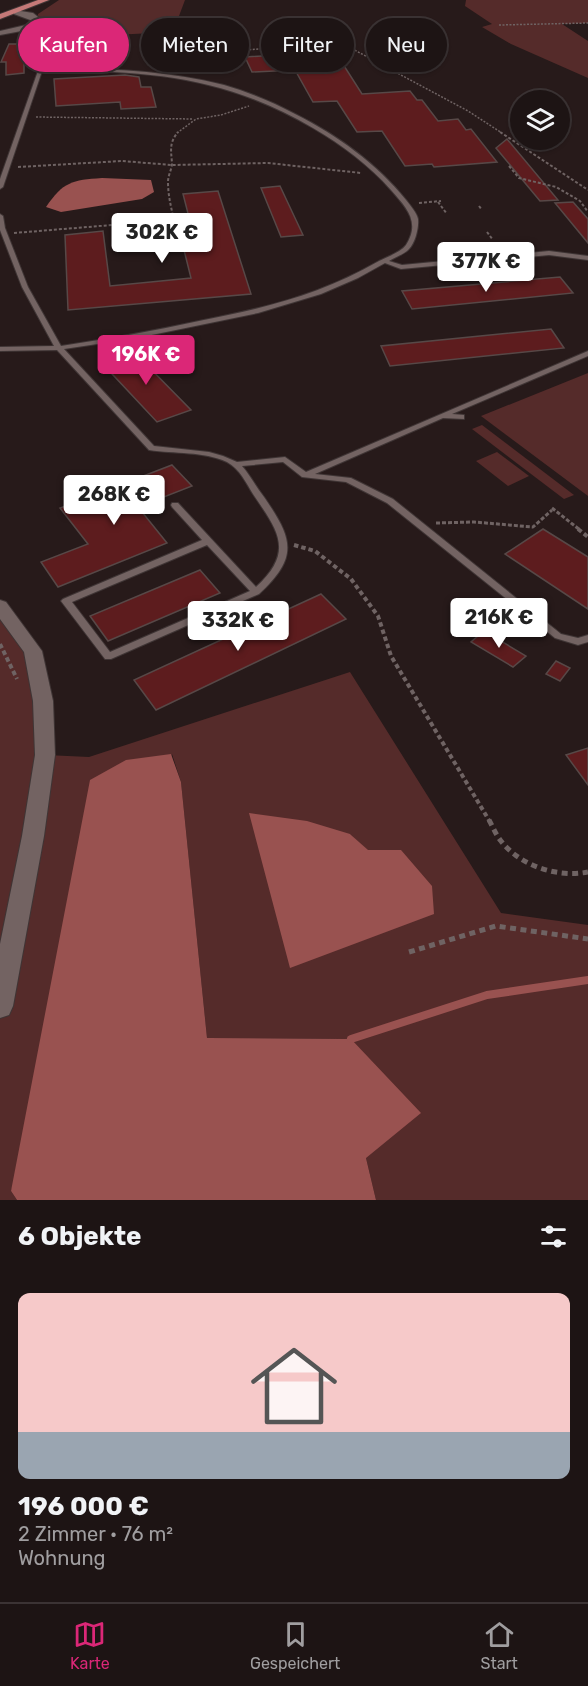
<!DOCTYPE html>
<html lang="de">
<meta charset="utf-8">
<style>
:root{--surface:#1d1414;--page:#251d1d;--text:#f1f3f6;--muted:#a09ea0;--line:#3b3334;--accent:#db2777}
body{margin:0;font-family:Rubik,sans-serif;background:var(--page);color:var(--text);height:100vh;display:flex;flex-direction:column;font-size:22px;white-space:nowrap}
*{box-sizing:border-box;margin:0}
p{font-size:20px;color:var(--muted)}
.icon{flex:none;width:33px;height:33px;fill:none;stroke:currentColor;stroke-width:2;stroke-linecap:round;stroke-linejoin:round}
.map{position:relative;height:1200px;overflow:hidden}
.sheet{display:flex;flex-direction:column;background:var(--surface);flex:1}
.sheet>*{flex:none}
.guide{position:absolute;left:18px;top:18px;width:552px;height:54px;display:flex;gap:12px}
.tools{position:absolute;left:510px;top:90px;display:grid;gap:12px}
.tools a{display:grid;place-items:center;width:60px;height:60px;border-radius:50%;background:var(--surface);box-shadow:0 2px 4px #0004,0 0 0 2px var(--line);font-size:30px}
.price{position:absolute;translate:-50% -51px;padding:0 14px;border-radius:6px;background:#fff;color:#222;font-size:20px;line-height:39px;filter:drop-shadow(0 2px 3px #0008)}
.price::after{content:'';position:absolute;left:50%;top:36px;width:18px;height:14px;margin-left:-9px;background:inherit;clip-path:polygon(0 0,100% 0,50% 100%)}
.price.on{background:var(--accent);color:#fff}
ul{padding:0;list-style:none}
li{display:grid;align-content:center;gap:12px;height:318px;padding:0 18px}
li span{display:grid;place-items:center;height:186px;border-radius:12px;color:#555}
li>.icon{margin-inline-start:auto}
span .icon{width:108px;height:108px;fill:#fffc;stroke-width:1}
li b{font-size:26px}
h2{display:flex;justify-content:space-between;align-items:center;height:72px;padding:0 18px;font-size:26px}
.pill{padding:0 21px;border-radius:27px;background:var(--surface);box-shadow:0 2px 4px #0004,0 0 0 2px var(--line);font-size:21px;line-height:54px}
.pill.on{background:var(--accent);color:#fff}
.dock{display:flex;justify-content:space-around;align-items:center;height:84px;border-top:2px solid var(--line);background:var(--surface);font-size:16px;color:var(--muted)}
.dock a{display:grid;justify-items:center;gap:3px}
.dock .on{color:var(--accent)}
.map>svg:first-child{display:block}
.green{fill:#552b2a;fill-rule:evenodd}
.water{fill:#995250}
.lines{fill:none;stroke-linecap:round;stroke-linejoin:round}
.stream{stroke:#995250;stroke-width:8}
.building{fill:#5d1c1e;stroke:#574847;stroke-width:1.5}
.lane-casing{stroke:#3f3535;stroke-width:2}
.street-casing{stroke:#3f3535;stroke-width:2}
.primary-casing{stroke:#3f3535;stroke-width:2}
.path-far4{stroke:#6f6363;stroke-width:1.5;stroke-dasharray:2 1.5;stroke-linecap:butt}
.path-far3{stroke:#6f6363;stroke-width:2;stroke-dasharray:3 2;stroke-linecap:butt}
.path-far2{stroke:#6f6363;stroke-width:3;stroke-dasharray:4 2;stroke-linecap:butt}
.path-far1{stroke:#6f6363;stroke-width:4;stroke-dasharray:4.5 3;stroke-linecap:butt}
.path{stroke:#6f6363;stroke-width:5;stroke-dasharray:6 4.5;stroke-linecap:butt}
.lane{fill:#736362;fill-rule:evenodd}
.street{fill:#736362;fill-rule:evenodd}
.primary{fill:#c57978;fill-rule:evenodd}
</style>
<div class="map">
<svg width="588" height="1200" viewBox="0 0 588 1200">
<rect width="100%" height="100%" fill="#271a1a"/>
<g class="green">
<path d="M59 0H185L173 32 73 37 71 28 55 29 48 22 38 16V14Z"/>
<path d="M466 0H588V23L562 24 588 41V78L511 44 482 27 492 24 465 6Z"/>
<path d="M588 373V496L481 416Z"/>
<path d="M482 425 574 495 564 499 472 429Z"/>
<path d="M497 452 529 476 508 486 476 461Z"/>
<path d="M0 606 33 651 46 755 89 757 350 672 501 913 588 925V1200H376L366 1158 351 1039 207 1038 181 782 172 754 11 1191 17 1200H0ZM350 834 434 913 368 938Z"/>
</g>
<g class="water">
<path d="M102 178 151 180 154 192 142 199 61 212 46 207C63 182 72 180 102 178Z"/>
<path d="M171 754 181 782 207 1038 351 1039 421 1113 366 1158 376 1200H17L11 1191 90 780 126 760Z"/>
<path d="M249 813 307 821 350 834 368 850H401L432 886 434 914 290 968Z"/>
</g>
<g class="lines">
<path class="stream" d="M351 1039 487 995 588 980"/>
</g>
<g class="building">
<path d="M167 37 174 57 156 58 151 39Z"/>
<path d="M9 44H24V73L6 75V62H1Z"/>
<path d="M332 47 362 94 410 91 417 100H422L438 121 458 119 466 130 471 129 497 162 434 167 432 164 405 166 382 131 357 132 337 101 313 102 295 70 252 72 245 57 311 53 308 48Z"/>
<path d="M125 75 139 77 141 87H151L156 107 121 109 120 102 56 106 54 79Z"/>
<path d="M507 139 558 200 540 201 496 148Z"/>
<path d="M280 186 303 235 281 237 261 188Z"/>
<path d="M218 191 251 294 68 310 65 235 103 231 110 286 191 278 178 226 191 225 183 194Z"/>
<path d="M573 202 588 219V243L555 203Z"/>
<path d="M560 277 573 293 412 309 402 291Z"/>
<path d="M551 329 564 348 390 366 381 346Z"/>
<path d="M133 351 191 410 157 422 100 361Z"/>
<path d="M172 465 192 486 138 507 167 543 58 587 41 562 88 544 60 508Z"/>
<path d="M543 529 588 557V609L505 554Z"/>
<path d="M200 570 220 593 108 641 90 616Z"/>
<path d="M321 594 346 619 156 710 134 680Z"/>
<path d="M484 631 526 656 513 667 471 642Z"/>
<path d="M556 661 570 668 560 681 546 674Z"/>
<path d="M588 748V785L566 755Z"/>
</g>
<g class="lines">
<defs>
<path id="lane" d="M36 23 50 28 55 34 43 69C105 68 164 70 224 85 248 92 273 102 295 114 337 135 377 164 406 200 410 205 417 213 418 219 419 228 415 243 409 249 405 254 395 257 389 261L402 265 549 251 588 256V260L549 255 401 269 385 263 358 278 321 294 258 313 137 338 64 349 154 446 209 452 223 456 237 462 285 457 306 472 588 351V356L452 414 464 415V419L443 418 315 474 351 478 393 499 561 634 578 638 588 635V642L578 645 555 638 387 503 346 482 302 477 283 462 242 466C250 475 256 487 264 497 293 539 299 557 259 594L111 659H105L61 601 63 599 202 540 172 507 171 505 172 503H178L256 587C295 551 278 531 253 494 246 483 240 469 227 462 203 451 175 454 149 450L57 350 0 351V347L54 346 22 287 0 230V214L3 216 5 228 28 287 61 346C107 339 153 331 199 321 265 308 320 295 379 261 387 257 401 252 406 245 421 222 406 207 391 190 369 165 342 145 313 128 223 75 144 70 42 71L3 187 0 189V179L51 34 48 30 36 25ZM207 545 250 591 110 652 72 602Z"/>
<g id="street">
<path d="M14 10 33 13 43 21 32 29 0 35V31L26 25 33 21 14 14Z"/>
<path d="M0 600 6 602 42 651 53 701 55 755 44 836 13 1006 9 1015 0 1018V944L22 836 35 755 33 701 24 652 0 619Z"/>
</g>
<path id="primary" d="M38 0H49L0 19V14Z"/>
</defs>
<use href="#lane" class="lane-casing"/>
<use href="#street" class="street-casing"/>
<use href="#primary" class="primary-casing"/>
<g class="path-far4">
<path d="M499 25 588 23"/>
<path d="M335 36 347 46 468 111 502 133"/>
<path d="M187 69 220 52 322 44 346 46"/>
<path d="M36 117 193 119"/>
<path d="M177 133 196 119 221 115 249 106"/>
</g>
<g class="path-far3">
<path d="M500 132 588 190"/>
<path d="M509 166 519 178 556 187 580 201 588 212"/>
<path d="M18 167 122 161 172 165 268 163 361 173"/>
<path d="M438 202 447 214"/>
<path d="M419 203 441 201"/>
<path d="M479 206 482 210"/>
<path d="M487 232 493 240"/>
<path d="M14 233 174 220C171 207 168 195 168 182 168 175 172 169 172 163 171 150 169 143 178 132"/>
</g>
<g class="path-far2">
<path d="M552 508 580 530"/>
<path d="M436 523 474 522 533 527 552 510"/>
</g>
<g class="path-far1">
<path d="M578 529 588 537"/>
<path d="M294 545 315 551 351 579 378 616 391 656 490 822"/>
<path d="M0 644 17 679"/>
</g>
<g class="path">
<path d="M489 820C493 827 496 835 501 841 520 866 558 878 588 872"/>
<path d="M409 952 496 926 588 939"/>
</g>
<use href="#lane" class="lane"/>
<use href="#street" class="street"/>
<use href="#primary" class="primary"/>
</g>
</svg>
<div class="tools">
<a><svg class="icon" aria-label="layers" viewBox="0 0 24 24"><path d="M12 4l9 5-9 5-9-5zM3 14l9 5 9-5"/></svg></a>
</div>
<b class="price" style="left:162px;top:264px">302K €</b>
<b class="price" style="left:486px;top:293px">377K €</b>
<b class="price on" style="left:146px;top:386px">196K €</b>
<b class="price" style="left:114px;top:526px">268K €</b>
<b class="price" style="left:499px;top:649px">216K €</b>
<b class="price" style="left:238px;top:652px">332K €</b>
<div class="guide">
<a class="pill on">Kaufen</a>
<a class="pill">Mieten</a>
<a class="pill">Filter</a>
<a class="pill">Neu</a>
</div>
</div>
<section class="sheet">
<h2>6 Objekte<svg class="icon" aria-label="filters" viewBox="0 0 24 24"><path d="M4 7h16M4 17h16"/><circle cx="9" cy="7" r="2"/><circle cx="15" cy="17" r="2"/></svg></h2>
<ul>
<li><span style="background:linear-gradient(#f6c9c9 75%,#9aa5b1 0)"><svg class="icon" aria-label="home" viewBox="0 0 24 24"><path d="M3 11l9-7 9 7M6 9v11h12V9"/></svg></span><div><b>196 000 €</b><p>2 Zimmer · 76 m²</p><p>Wohnung</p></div></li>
</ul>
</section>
<nav class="dock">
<a class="on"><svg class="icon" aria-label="map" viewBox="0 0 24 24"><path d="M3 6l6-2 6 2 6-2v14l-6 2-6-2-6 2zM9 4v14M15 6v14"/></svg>Karte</a>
<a><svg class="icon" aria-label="saved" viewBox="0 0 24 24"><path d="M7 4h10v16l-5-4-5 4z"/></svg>Gespeichert</a>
<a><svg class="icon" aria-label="home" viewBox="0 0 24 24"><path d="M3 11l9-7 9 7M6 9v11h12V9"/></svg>Start</a>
</nav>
